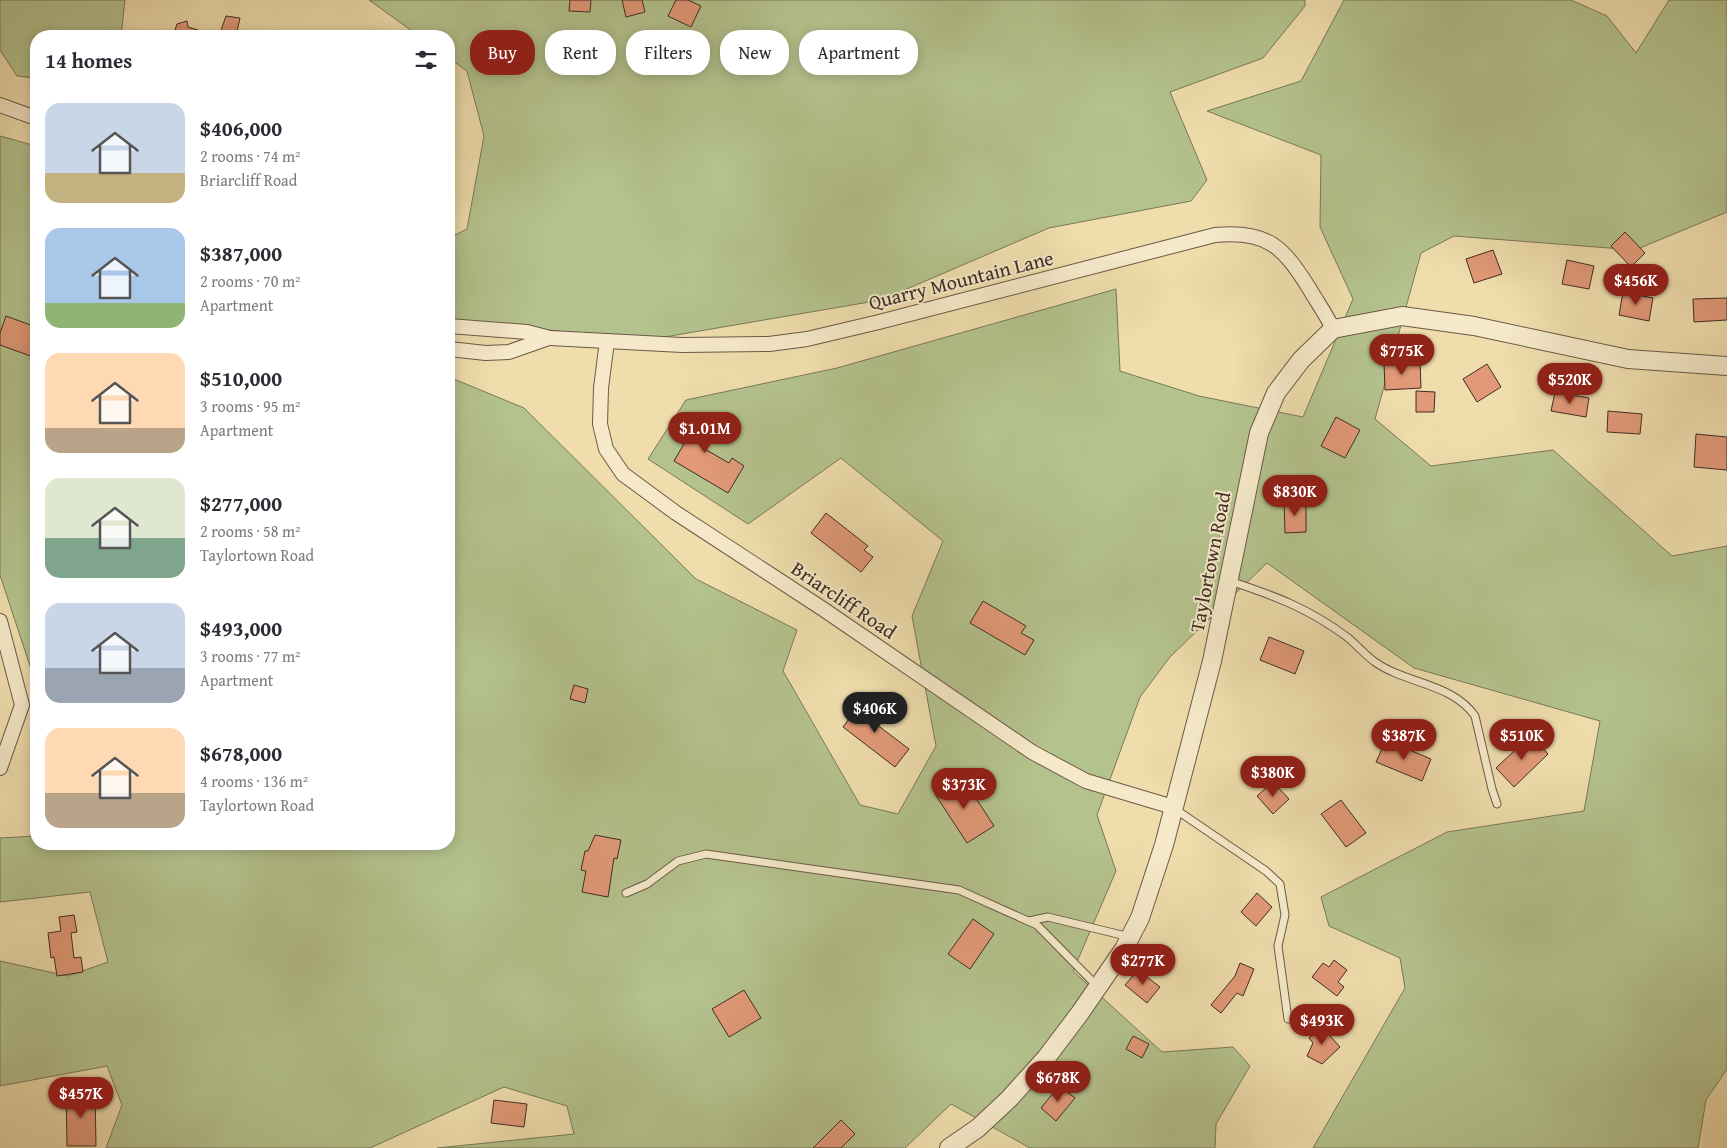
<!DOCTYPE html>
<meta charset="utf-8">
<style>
:root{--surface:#fff;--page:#f2f2f3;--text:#2b2b33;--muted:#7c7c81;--accent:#8f2418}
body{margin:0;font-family:"Gentium Book Plus",serif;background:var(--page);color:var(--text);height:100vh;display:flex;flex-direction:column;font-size:19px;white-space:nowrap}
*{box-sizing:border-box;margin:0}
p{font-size:16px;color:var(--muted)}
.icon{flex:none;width:28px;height:28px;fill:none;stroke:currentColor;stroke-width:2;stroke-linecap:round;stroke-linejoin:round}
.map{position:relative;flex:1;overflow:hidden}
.panel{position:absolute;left:30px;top:30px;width:425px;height:820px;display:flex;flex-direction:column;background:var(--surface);border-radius:20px;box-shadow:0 2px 12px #0003}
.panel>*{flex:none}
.top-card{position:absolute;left:470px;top:30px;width:475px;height:45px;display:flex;gap:10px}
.price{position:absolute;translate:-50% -42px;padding:0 11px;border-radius:18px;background:var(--accent);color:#fff;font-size:16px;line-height:32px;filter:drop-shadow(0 1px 2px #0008)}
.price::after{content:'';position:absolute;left:50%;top:30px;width:15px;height:11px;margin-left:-8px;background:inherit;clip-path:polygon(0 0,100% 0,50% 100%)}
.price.current{background:#222;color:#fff}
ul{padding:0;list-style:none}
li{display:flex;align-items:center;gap:15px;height:125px;padding:0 15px}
li span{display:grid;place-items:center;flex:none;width:140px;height:100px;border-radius:15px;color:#555}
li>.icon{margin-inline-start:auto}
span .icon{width:60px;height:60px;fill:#fffc;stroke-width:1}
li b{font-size:21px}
h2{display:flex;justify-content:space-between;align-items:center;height:60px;padding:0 15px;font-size:21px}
.pill{padding:0 18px;border-radius:20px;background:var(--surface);box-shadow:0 2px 12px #0003;font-size:18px;line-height:45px}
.pill.current{background:var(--accent);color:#fff}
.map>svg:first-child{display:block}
.green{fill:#b4c28d;stroke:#7a7859}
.building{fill:#e19977;stroke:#3f2d25}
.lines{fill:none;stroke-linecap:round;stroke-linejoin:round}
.service-casing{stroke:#6b5947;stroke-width:9}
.minor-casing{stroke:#6b5947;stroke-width:16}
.tertiary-casing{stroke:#6b5947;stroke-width:20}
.service{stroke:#f5e9c9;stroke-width:7}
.minor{stroke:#f5e9c9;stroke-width:14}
.tertiary{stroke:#f5e9c9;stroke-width:18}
.labels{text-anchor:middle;stroke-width:4;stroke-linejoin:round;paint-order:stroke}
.street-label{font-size:20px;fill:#3f2d25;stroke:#f5e9c9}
</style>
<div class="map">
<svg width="1727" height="1148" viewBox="0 0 1727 1148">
<rect width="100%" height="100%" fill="#efddac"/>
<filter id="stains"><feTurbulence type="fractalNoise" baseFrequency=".004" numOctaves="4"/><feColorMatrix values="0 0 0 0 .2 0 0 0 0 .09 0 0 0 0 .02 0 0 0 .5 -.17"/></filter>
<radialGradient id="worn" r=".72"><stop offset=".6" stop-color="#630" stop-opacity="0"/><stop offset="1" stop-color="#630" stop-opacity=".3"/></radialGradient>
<g class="green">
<path d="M0 0H125L121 36H36V78L17 76 0 50Z"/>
<path d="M369 0H1305V6L1263 58 1170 92 1207 180 1191 201 1049 228 881 300 647 340 449 320V238L467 229 484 136 467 71 449 58V36H419Z"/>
<path d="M1344 0H1571L1607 16 1636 53 1669 0H1727V212L1635 250 1454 236 1421 253 1375 419 1431 466 1553 450 1672 556 1727 546V1069L1706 1100 1698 1148H1313L1405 988 1400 958 1329 926 1321 897 1447 832 1584 811 1600 721 1414 668 1267 563 1170 657 1140 697 1097 815 1116 871 1073 971 1162 1052 1233 1047 1250 1066 1216 1124 1215 1148H1030L951 1104 905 1148H437L574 1134 567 1106 504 1087 370 1148H106L122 1105 107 1066 0 1086V961L68 976 108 962 90 892 0 902V838L36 836V844H449V377L524 408 696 579 797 630 783 671 860 805 898 814 936 746 912 616 943 541 841 458 748 524 648 459 686 400 837 368 1116 289 1120 371 1199 396 1303 417 1353 299 1320 227 1321 155 1207 111 1301 81Z"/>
<path d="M0 136 36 146V684L0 575Z"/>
</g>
<g class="building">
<path d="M570 0H591L590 12 569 11Z"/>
<path d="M622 0H642L645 12 626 17Z"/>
<path d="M676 0H688L701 6 691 27 668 16Z"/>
<path d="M226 16 240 18 236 36H219Z"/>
<path d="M187 21 188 27 211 34 210 36H173L177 24Z"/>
<path d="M1625 232 1645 253 1631 267 1611 246Z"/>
<path d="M1493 250 1502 274 1474 283 1466 259Z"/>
<path d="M1567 260 1594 266 1589 289 1562 284Z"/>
<path d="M1623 292 1653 298 1649 321 1619 315Z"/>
<path d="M1727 298V320L1694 322 1693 299Z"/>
<path d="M6 316 36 327V358L0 345V333Z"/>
<path d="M1420 361 1421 388 1385 390 1384 363Z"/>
<path d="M1487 364 1501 387 1477 402 1463 379Z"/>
<path d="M1416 391 1435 392 1434 412H1416Z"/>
<path d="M1555 392 1589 398 1586 417 1551 411Z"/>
<path d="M1608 411 1642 414 1640 434 1607 432Z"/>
<path d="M703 413 718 422 703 448 729 463 732 458 744 466 728 493 674 461 684 444 675 439 690 415 699 420Z"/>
<path d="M1336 417 1360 430 1345 458 1321 446Z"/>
<path d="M1696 434 1727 437V470L1694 467Z"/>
<path d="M1284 501H1306V532L1285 533Z"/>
<path d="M826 513 868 546 864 550 873 557 861 572 811 533Z"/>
<path d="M983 601 1026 626 1021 633 1034 640 1025 655 970 623Z"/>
<path d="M1269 637 1304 651 1295 674 1260 660Z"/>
<path d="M574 685 588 689 585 703 570 699Z"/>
<path d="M865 698 880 710 872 721 909 749 895 767 843 727Z"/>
<path d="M1531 735 1548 754 1514 787 1496 768Z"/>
<path d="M1386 740 1431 759 1422 781 1376 762Z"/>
<path d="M962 777 994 826 967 843 935 794Z"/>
<path d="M1273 782 1289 799 1273 814 1257 796Z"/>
<path d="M1341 800 1366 833 1346 847 1321 814Z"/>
<path d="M595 835 621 840 617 859 614 858 608 897 582 892 586 871 581 870 585 851H588Z"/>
<path d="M1257 893 1272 907 1256 926 1241 912Z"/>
<path d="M74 915 77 932 71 933 74 958 81 957 83 972 57 976 54 957 51 958 48 933 61 931 59 917Z"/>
<path d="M973 919 994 934 970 969 948 954Z"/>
<path d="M1334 960 1347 970 1338 982 1344 987 1337 996 1312 977 1323 963 1329 967Z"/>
<path d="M1240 963 1254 969 1243 996 1237 993 1221 1013 1211 1005 1235 976Z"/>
<path d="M1138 970 1160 987 1147 1003 1125 985Z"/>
<path d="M744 990 761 1018 729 1037 712 1009Z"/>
<path d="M1322 1027 1340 1047 1322 1064 1307 1056 1313 1043 1309 1038Z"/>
<path d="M1133 1036 1149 1044 1142 1058 1126 1049Z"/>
<path d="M1059 1086 1075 1098 1056 1121 1041 1108Z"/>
<path d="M66 1092H95L96 1146H67Z"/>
<path d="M494 1100 527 1104 524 1127 491 1123Z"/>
<path d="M841 1120 855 1134 841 1148H813Z"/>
</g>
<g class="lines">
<defs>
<g id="service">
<path d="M1230 581C1275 596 1308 608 1347 637 1357 645 1365 655 1375 662 1406 684 1452 683 1475 716L1492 789 1497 804"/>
<path d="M1175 809 1266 871 1280 884 1285 915 1278 946 1288 1019"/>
<path d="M626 893 647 884 678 861 706 854 959 890 1037 925 1098 987"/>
<path d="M1029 921 1048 917 1130 937"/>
</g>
<g id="minor">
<path d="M0 105 36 118"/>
<path d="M449 326 527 332 550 338 682 345 769 344 807 339 879 322 1215 235C1268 230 1283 247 1309 288 1317 302 1326 314 1333 329"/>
<path d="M607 341 601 388 600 424 606 449 623 474 676 513 823 609 1032 752 1086 781 1173 807"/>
<path d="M449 349 486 353 509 352 549 338"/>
<path d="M0 621 22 705 0 768"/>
</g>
<path id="tertiary" d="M949 1148 978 1128 1009 1099 1046 1058 1080 1013 1124 949 1140 918 1164 845 1212 661 1259 433 1276 393 1301 360 1333 329 1402 316 1474 326 1628 359 1727 366"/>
</defs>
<use href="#service" class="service-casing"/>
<use href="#minor" class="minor-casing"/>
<use href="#tertiary" class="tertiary-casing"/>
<use href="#service" class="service"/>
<use href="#minor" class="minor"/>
<use href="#tertiary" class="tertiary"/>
</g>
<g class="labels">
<g class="street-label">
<text transform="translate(961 280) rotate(-14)" y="7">Quarry Mountain Lane</text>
<text transform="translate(1210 562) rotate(-79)" y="7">Taylortown Road</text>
<text transform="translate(844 600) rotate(34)" y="7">Briarcliff Road</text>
</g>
</g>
<rect width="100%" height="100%" filter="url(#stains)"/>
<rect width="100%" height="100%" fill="url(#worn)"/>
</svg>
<b class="price" style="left:1636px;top:306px">$456K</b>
<b class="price" style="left:1402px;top:376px">$775K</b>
<b class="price" style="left:1570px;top:405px">$520K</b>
<b class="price" style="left:705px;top:454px">$1.01M</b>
<b class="price" style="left:1295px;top:517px">$830K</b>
<b class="price current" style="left:875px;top:734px">$406K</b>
<b class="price" style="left:1404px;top:761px">$387K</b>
<b class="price" style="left:1522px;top:761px">$510K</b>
<b class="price" style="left:1273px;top:798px">$380K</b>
<b class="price" style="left:964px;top:810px">$373K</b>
<b class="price" style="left:1143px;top:986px">$277K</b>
<b class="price" style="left:1322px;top:1046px">$493K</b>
<b class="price" style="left:1058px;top:1103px">$678K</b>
<b class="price" style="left:81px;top:1119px">$457K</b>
<div class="top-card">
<a class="pill current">Buy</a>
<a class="pill">Rent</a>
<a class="pill">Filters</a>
<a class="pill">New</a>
<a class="pill">Apartment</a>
</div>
<section class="panel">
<h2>14 homes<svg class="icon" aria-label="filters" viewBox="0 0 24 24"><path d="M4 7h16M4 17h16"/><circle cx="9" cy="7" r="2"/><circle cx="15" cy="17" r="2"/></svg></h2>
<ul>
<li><span style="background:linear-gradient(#c9d6e8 70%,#c2b280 0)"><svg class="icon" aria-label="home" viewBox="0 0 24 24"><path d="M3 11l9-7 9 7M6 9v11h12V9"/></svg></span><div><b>$406,000</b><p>2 rooms · 74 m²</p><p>Briarcliff Road</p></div></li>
<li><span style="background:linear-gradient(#a9c7e8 75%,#8fb573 0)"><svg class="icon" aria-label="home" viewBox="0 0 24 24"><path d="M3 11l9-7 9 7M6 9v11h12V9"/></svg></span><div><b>$387,000</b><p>2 rooms · 70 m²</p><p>Apartment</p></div></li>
<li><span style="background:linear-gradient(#ffd9b3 75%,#b9a48a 0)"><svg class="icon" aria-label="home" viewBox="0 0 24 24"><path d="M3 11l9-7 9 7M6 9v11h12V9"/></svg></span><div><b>$510,000</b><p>3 rooms · 95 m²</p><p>Apartment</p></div></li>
<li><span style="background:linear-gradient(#dfe7d0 60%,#7fa58c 0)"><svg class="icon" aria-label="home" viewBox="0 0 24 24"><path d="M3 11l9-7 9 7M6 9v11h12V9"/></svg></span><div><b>$277,000</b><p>2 rooms · 58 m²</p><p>Taylortown Road</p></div></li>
<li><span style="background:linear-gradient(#c9d6e8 65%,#9aa5b1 0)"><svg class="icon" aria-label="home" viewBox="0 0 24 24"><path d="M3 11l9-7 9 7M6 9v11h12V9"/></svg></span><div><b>$493,000</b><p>3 rooms · 77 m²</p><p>Apartment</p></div></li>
<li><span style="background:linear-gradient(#ffd9b3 65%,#b9a48a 0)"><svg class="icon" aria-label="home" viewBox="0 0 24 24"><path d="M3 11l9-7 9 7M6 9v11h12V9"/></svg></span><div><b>$678,000</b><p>4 rooms · 136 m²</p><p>Taylortown Road</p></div></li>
</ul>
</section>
</div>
